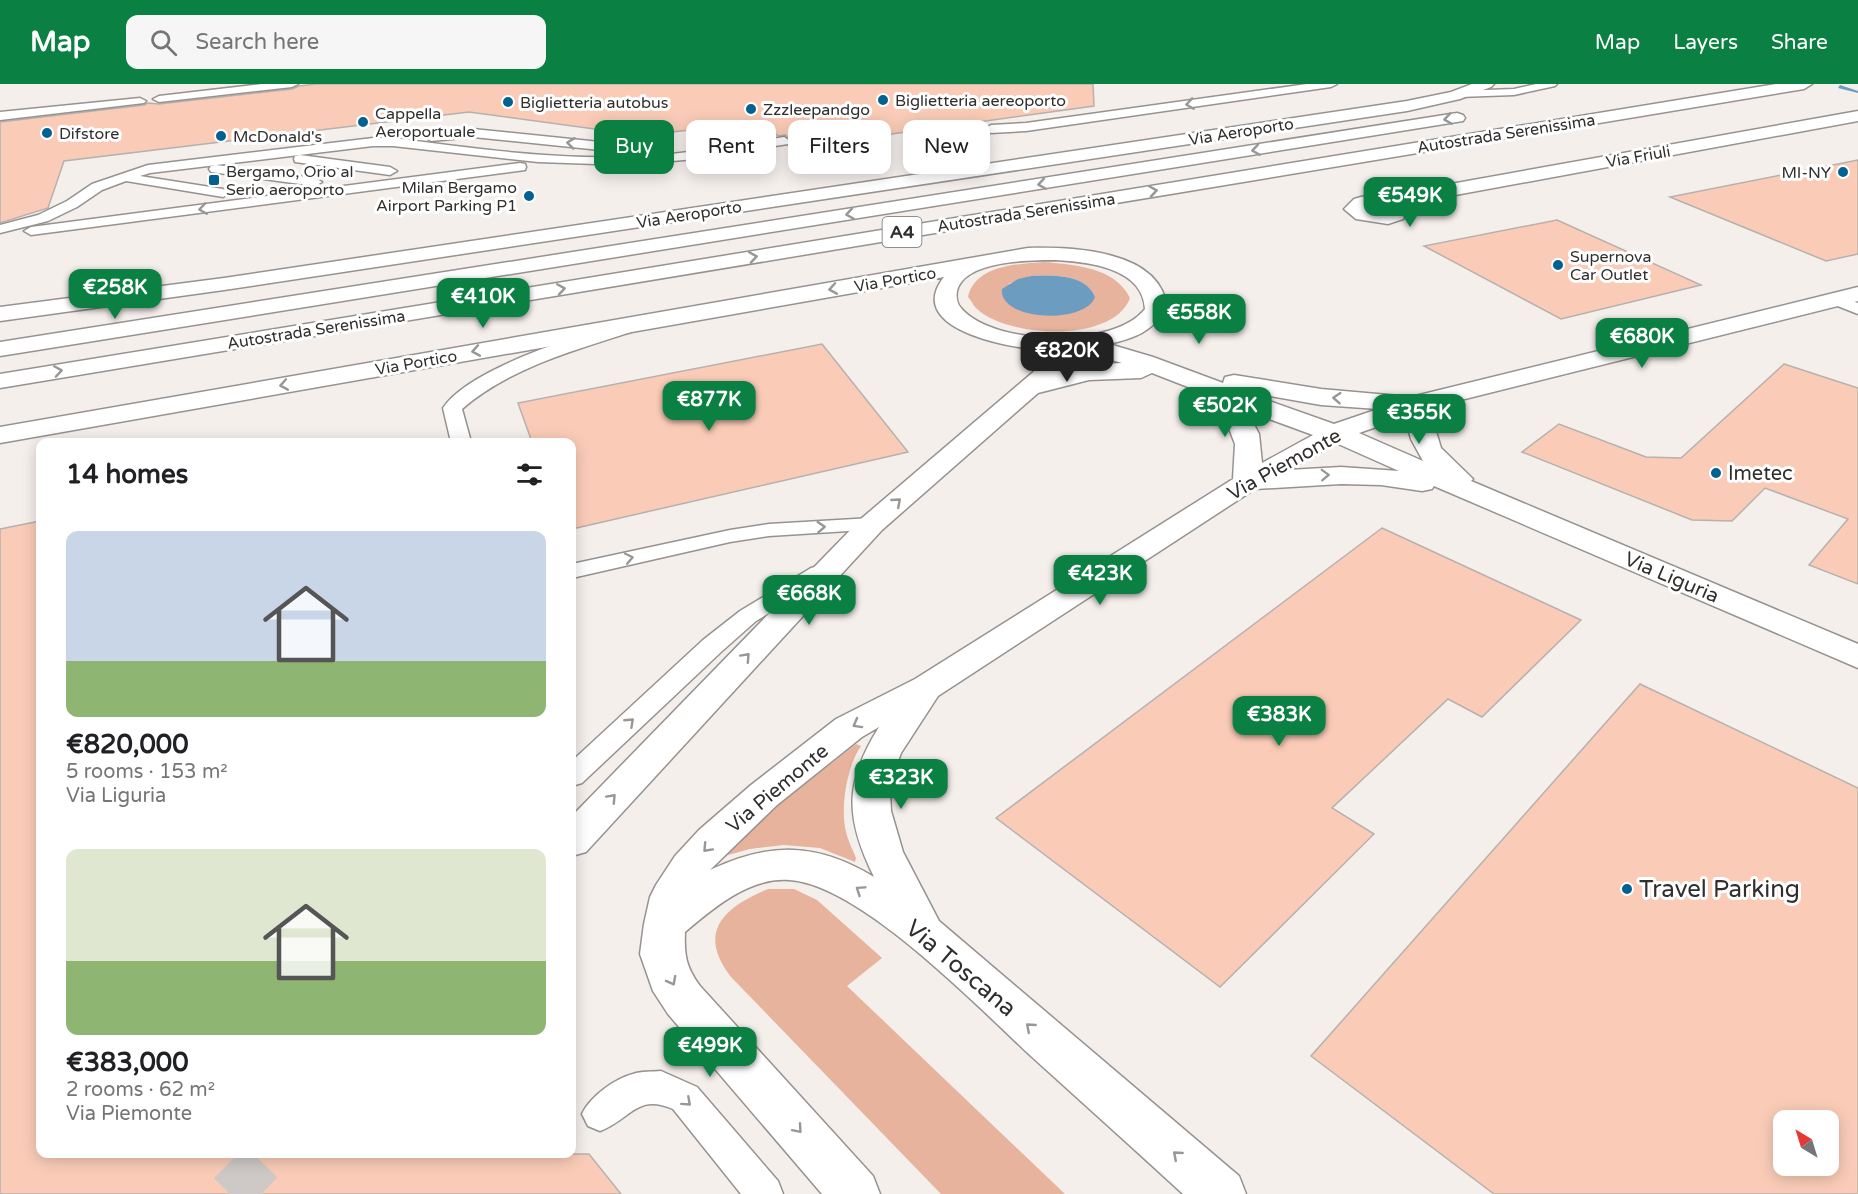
<!DOCTYPE html>
<meta charset="utf-8">
<style>
:root{--surface:#fff;--page:#f6f6f6;--text:#202124;--muted:#757577;--accent:#0b8043}
body{margin:0;font-family:"Varela Round",sans-serif;background:var(--page);color:var(--text);height:100vh;display:flex;flex-direction:column;font-size:22px;white-space:nowrap}
*{box-sizing:border-box;margin:0}
p{font-size:20px;color:var(--muted)}
.icon{flex:none;width:33px;height:33px;fill:none;stroke:currentColor;stroke-width:2;stroke-linecap:round;stroke-linejoin:round}
.map{position:relative;flex:1;overflow:hidden}
.panel{position:absolute;left:36px;top:354px;width:540px;height:720px;display:flex;flex-direction:column;background:var(--surface);border-radius:12px;box-shadow:0 3px 15px #0003}
.panel>*{flex:none}
.hud{position:absolute;left:594px;top:36px;width:570px;height:54px;display:flex;gap:12px}
.needle{width:39px;rotate:322deg}
.buttons{position:absolute;left:1773px;top:1026px;display:grid;gap:12px}
.buttons a{display:grid;place-items:center;width:66px;height:66px;border-radius:12px;background:var(--surface);box-shadow:0 3px 15px #0003;font-size:30px}
.price{position:absolute;translate:-50% -51px;padding:0 14px;border-radius:12px;background:var(--accent);color:#fff;font-size:20px;line-height:39px;filter:drop-shadow(0 2px 3px #0008)}
.price::after{content:'';position:absolute;left:50%;top:36px;width:18px;height:14px;margin-left:-9px;background:inherit;clip-path:polygon(0 0,100% 0,50% 100%)}
.price.active{background:#222;color:#fff}
ul{padding:0;list-style:none}
li{display:grid;align-content:center;gap:12px;height:318px;padding:0 30px}
li span{display:grid;place-items:center;height:186px;border-radius:12px;color:#555}
li>.icon{margin-inline-start:auto}
span .icon{width:108px;height:108px;fill:#fffc;stroke-width:1}
li b{font-size:26px}
h2{display:flex;justify-content:space-between;align-items:center;height:72px;padding:0 30px;font-size:26px}
.chip{padding:0 21px;border-radius:12px;background:var(--surface);box-shadow:0 3px 15px #0003;font-size:21px;line-height:54px}
.chip.active{background:var(--accent);color:#fff}
header{display:flex;align-items:center;gap:36px;box-sizing:border-box;height:84px;padding:0 30px;background:var(--accent);color:#fff}
header strong{font-size:28px}
nav{display:flex;gap:33px;margin-inline-start:auto;font-size:21px}
.search{width:420px;height:54px;background:var(--page);display:flex;align-items:center;gap:15px;box-sizing:border-box;padding:0 21px;border-radius:12px;color:var(--muted);font-size:22px}
.map>svg:first-child{display:block}
.green{fill:#e7b39c;fill-rule:evenodd}
.water{fill:#6c9dc0}
.lines{fill:none;stroke-linecap:round;stroke-linejoin:round}
.stream{fill:#6c9dc0;fill-rule:evenodd}
.building{fill:#faccb7;stroke:#b6b1ae;stroke-width:1.5;fill-rule:evenodd}
.street-tunnel{stroke:#cec9c6;stroke-width:45;stroke-dasharray:45 22;stroke-linecap:butt}
.lane-casing{stroke:#97928f;stroke-width:3}
.street-casing{stroke:#97928f;stroke-width:3}
.secondary-casing{stroke:#97928f;stroke-width:3}
.highway-casing{stroke:#97928f;stroke-width:3}
.lane{fill:#fff;fill-rule:evenodd}
.street{fill:#fff;fill-rule:evenodd}
.secondary{fill:#fff;fill-rule:evenodd}
.highway{fill:#fff;fill-rule:evenodd}
.oneway{stroke:#989796}
.poi-dot{fill:#016191;stroke:#fff;stroke-width:2}
.labels{text-anchor:middle;stroke-width:6;stroke-linejoin:round;paint-order:stroke}
.far-poi-label{font-size:16px;fill:#312f2e;stroke:#fff;text-anchor:start}
.far-street-label{font-size:16px;fill:#312f2e;stroke:#fff}
.shield{fill:#fff;stroke:#6f6d6d;stroke-width:1.5}
.shield-label{font-size:18px;font-weight:bold;fill:#312f2e}
.street-label{font-size:20px;fill:#312f2e;stroke:#fff}
.poi-label{font-size:20px;fill:#312f2e;stroke:#fff;text-anchor:start}
.near-poi-label{font-size:24px;fill:#312f2e;stroke:#fff;text-anchor:start}
.near-street-label{font-size:24px;fill:#312f2e;stroke:#fff}
</style>
<header>
<strong>Map</strong>
<div class="search"><svg class="icon" aria-label="search" viewBox="0 0 24 24"><circle cx="10" cy="10" r="6"/><path d="M15 15l6 6"/></svg>Search here</div>
<nav><a>Map</a><a>Layers</a><a>Share</a></nav>
</header>
<div class="map">
<svg width="1858" height="1110" viewBox="0 0 1858 1110">
<rect width="100%" height="100%" fill="#f5efec"/>
<g class="green">
<path d="M1045 178C1075 181 1115 183 1130 214 1113 260 1006 254 976 224 973 221 971 216 968 213 975 181 1018 180 1045 178ZM1031 192C1052 191 1086 190 1095 213L1008 200Z"/>
<path d="M856 660 861 662C847 682 840 724 846 748 848 757 853 766 856 774L855 778 820 764 784 761 750 765 717 774V769Z"/>
<path d="M768 805H794L817 816 882 874 847 902 1065 1110H941L731 893C696 848 724 823 768 805Z"/>
</g>
<path class="water" d="M1031 192C1052 191 1086 190 1095 213 1085 241 998 237 1002 205L1018 195Z"/>
<g class="lines">
<path class="stream" d="M1840 1 1858 7V9L1838 4Z"/>
</g>
<g class="building">
<path d="M316 0H1093L1094 22 791 64 789 62 791 55 785 51 778 52 762 37 665 49H642L602 46 469 28 64 77 48 124 0 139V38L144 21 148 19 159 20 292 5 299 2Z"/>
<path d="M1858 76V170L1826 177 1670 113Z"/>
<path d="M1557 136 1701 201 1561 235 1424 162Z"/>
<path d="M822 260 908 368 572 445V358H532L518 319Z"/>
<path d="M1784 280 1858 304V500L1809 481 1848 435 1765 404 1732 437 1692 436 1522 368 1559 340 1646 373 1681 374Z"/>
<path d="M40 437V1070H589L621 1110H0V445Z"/>
<path d="M1382 444 1581 536 1482 633 1448 615 1332 724 1374 750 1220 903 996 734Z"/>
<path d="M1640 600 1858 704V1110H1494L1311 972ZM1784 1036H1828V1082H1784Z"/>
</g>
<g class="lines">
<path class="street-tunnel" d="M230 1110 269 1070"/>
<defs>
<g id="lane">
<path d="M262 0H298L292 3 159 18 153 15 159 12Z"/>
<path d="M1307 0H1337L1331 3 1026 47 991 49 985 45 991 41 1026 39Z"/>
<path d="M1536 0H1557L1555 2 1514 11 1459 13 1453 10 1459 7 1514 5Z"/>
<path d="M140 14 146 17 144 19 0 36V28Z"/>
<path d="M473 45 600 58 606 62 600 66 473 53 431 57 425 53 431 49Z"/>
<path d="M784 53 790 57 788 60 684 76 625 81 538 78 393 62H373L150 89 140 92 223 105 230 109 223 113 126 97 102 106 77 123 48 137 0 149V141L38 131 67 117 92 100 148 81 373 54H393C470 64 548 75 625 73 679 72 731 61 784 53Z"/>
<path d="M300 71 390 83 397 87 390 91 295 78 294 75 295 72Z"/>
<path d="M520 79 525 80 526 83 525 86 31 151 24 147 31 143Z"/>
<path d="M216 81 315 94 322 98 315 102 211 88 209 85 211 82Z"/>
<path d="M1836 211 1858 219V230L1830 219 1828 216 1830 213Z"/>
<path d="M628 238 634 239 636 243 634 247C573 267 511 283 462 325L471 358H451L443 324C470 284 581 250 628 238Z"/>
<path d="M872 434 880 435 883 440 880 445 769 452 730 458 572 494V480L730 446 769 440Z"/>
<path d="M819 482 827 484 830 489 827 494 756 537 721 568 582 699 572 702V677L703 556 740 527 811 484Z"/>
<path d="M661 987 697 1003 778 1097 783 1110H741L673 1025C637 1009 631 1035 600 1047L588 1042 582 1030C590 1013 614 995 633 990 641 987 652 988 661 987Z"/>
</g>
<g id="street">
<path d="M1858 27V37L1423 117 1410 124 1403 135 1388 140 1356 135 1344 125 1354 115 1361 113 1417 106ZM1393 121 1386 128 1366 124H1367Z"/>
<path d="M1028 164C1073 163 1162 166 1167 225 1151 248 1135 254 1109 260L1153 273 1223 299 1225 293 1234 291 1321 305 1411 313 1858 203V217L1429 324 1441 364 1473 395 1471 397 1858 560V584L1434 402 1432 405 1422 407 1381 401 1341 400 1255 405 938 612 901 669 893 690 890 707 891 727 903 768 939 837 1239 1092 1246 1110H1183C1133 1064 1082 1018 1032 973 979 924 860 800 789 796 750 793 713 824 685 848 684 871 686 883 700 902L873 1092 880 1110H822L668 930 653 907 640 870 644 840 650 813 656 801 675 772 699 746 751 701 836 635 915 595 1233 395 1235 360 1225 334 1206 310 1152 289 1141 294 1089 296 1038 309 882 446 586 768 572 772V732L862 434 1058 267C1025 267 900 249 944 193L0 359V343ZM1056 176C1089 178 1143 184 1145 225 1114 265 993 262 961 224 957 220 956 213 957 207 964 176 1032 176 1056 176ZM1085 268 1122 279 1089 281 1064 286ZM1241 307 1321 321 1378 325 1334 340ZM1247 327 1313 351 1262 379 1259 350ZM1405 333 1411 355 1423 377 1359 349ZM1336 359 1399 387 1341 383 1289 386ZM879 643C844 699 845 734 874 793 817 758 769 758 710 786L777 721 862 653Z"/>
</g>
<path id="secondary" d="M1472 0H1494L1491 3 1460 15 1407 27 224 206 0 237V223L224 194 1407 17 1451 8Z"/>
<g id="highway">
<path d="M1776 0H1812L1804 5 0 304V290Z"/>
<path d="M1457 29 1463 31 1465 34 1463 37 0 272V258Z"/>
</g>
</defs>
<use href="#lane" class="lane-casing"/>
<use href="#street" class="street-casing"/>
<use href="#secondary" class="secondary-casing"/>
<use href="#highway" class="highway-casing"/>
<use href="#lane" class="lane"/>
<use href="#street" class="street"/>
<use href="#secondary" class="secondary"/>
<use href="#highway" class="highway"/>
</g>
<defs><path id="oneway-chevron" d="M-2-3.5L2.5 0L-2 3.5" fill="none" stroke-width="1.6" stroke-linecap="round" stroke-linejoin="round" transform="scale(1.5)"/></defs>
<g class="oneway">
<use href="#oneway-chevron" transform="translate(1190 20) rotate(172)"/>
<use href="#oneway-chevron" transform="translate(1448 35) rotate(171)"/>
<use href="#oneway-chevron" transform="translate(571 59) rotate(-173)"/>
<use href="#oneway-chevron" transform="translate(1256 66) rotate(171)"/>
<use href="#oneway-chevron" transform="translate(1042 100) rotate(171)"/>
<use href="#oneway-chevron" transform="translate(1153 107) rotate(-9)"/>
<use href="#oneway-chevron" transform="translate(203 125) rotate(172)"/>
<use href="#oneway-chevron" transform="translate(850 130) rotate(171)"/>
<use href="#oneway-chevron" transform="translate(753 173) rotate(-9)"/>
<use href="#oneway-chevron" transform="translate(561 205) rotate(-9)"/>
<use href="#oneway-chevron" transform="translate(833 205) rotate(170)"/>
<use href="#oneway-chevron" transform="translate(476 267) rotate(170)"/>
<use href="#oneway-chevron" transform="translate(58 287) rotate(-9)"/>
<use href="#oneway-chevron" transform="translate(284 301) rotate(170)"/>
<use href="#oneway-chevron" transform="translate(1337 314) rotate(-176)"/>
<use href="#oneway-chevron" transform="translate(1325 391) rotate(-2)"/>
<use href="#oneway-chevron" transform="translate(897 418) rotate(-41)"/>
<use href="#oneway-chevron" transform="translate(821 443) rotate(-3)"/>
<use href="#oneway-chevron" transform="translate(629 474) rotate(-12)"/>
<use href="#oneway-chevron" transform="translate(746 573) rotate(-47)"/>
<use href="#oneway-chevron" transform="translate(630 638) rotate(-43)"/>
<use href="#oneway-chevron" transform="translate(857 640) rotate(151)"/>
<use href="#oneway-chevron" transform="translate(612 714) rotate(-47)"/>
<use href="#oneway-chevron" transform="translate(707 764) rotate(133)"/>
<use href="#oneway-chevron" transform="translate(860 806) rotate(-146)"/>
<use href="#oneway-chevron" transform="translate(672 897) rotate(62)"/>
<use href="#oneway-chevron" transform="translate(1030 943) rotate(-139)"/>
<use href="#oneway-chevron" transform="translate(687 1018) rotate(42)"/>
<use href="#oneway-chevron" transform="translate(798 1045) rotate(49)"/>
<use href="#oneway-chevron" transform="translate(1177 1071) rotate(-139)"/>
</g>
<g class="poi-dot">
<circle cx="883" cy="16" r="6"/>
<circle cx="508" cy="18" r="6"/>
<circle cx="751" cy="25" r="6"/>
<circle cx="363" cy="38" r="6"/>
<circle cx="47" cy="49" r="6"/>
<circle cx="221" cy="52" r="6"/>
<circle cx="1843" cy="88" r="6"/>
<rect x="208" y="90" width="12" height="12" rx="3"/>
<circle cx="529" cy="112" r="6"/>
<circle cx="1558" cy="181" r="6"/>
<circle cx="1716" cy="389" r="6"/>
<circle cx="1627" cy="805" r="6"/>
</g>
<g class="labels">
<g class="far-poi-label">
<text x="895" y="22">Biglietteria aereoporto</text>
<text x="520" y="24">Biglietteria autobus</text>
<text x="763" y="31">Zzzleepandgo</text>
<text x="375" y="35">Cappella<tspan x="375" dy="18">Aeroportuale</tspan></text>
<text x="59" y="55">Difstore</text>
<text x="233" y="58">McDonald's</text>
<text x="226" y="93">Bergamo, Orio al<tspan x="226" dy="18">Serio aeroporto</tspan></text>
<text x="1831" y="94" text-anchor="end">MI-NY</text>
<text x="517" y="109" text-anchor="end">Milan Bergamo<tspan x="517" dy="18">Airport Parking P1</tspan></text>
<text x="1570" y="178">Supernova<tspan x="1570" dy="18">Car Outlet</tspan></text>
</g>
<g class="far-street-label">
<text transform="translate(1241 47) rotate(-9)" y="6">Via Aeroporto</text>
<text transform="translate(1506 49) rotate(-9)" y="6">Autostrada Serenissima</text>
<text transform="translate(1638 72) rotate(-10)" y="6">Via Friuli</text>
<text transform="translate(1026 128) rotate(-9)" y="6">Autostrada Serenissima</text>
<text transform="translate(689 130) rotate(-9)" y="6">Via Aeroporto</text>
<text transform="translate(895 195) rotate(-10)" y="6">Via Portico</text>
<text transform="translate(316 245) rotate(-9)" y="6">Autostrada Serenissima</text>
<text transform="translate(416 278) rotate(-10)" y="6">Via Portico</text>
</g>
<rect class="shield" x="882.5" y="133" width="39" height="30" rx="4.5"/>
<g class="shield-label">
<text x="902" y="154">A4</text>
</g>
<g class="street-label">
<text transform="translate(1284 380) rotate(-29)" y="7">Via Piemonte</text>
<text transform="translate(1672 493) rotate(23)" y="7">Via Liguria</text>
<text transform="translate(777 704) rotate(-40)" y="7">Via Piemonte</text>
</g>
<g class="poi-label">
<text x="1728" y="396">Imetec</text>
</g>
<g class="near-poi-label">
<text x="1639" y="813">Travel Parking</text>
</g>
<g class="near-street-label">
<text transform="translate(961 884) rotate(40)" y="8">Via Toscana</text>
</g>
</g>
</svg>
<div class="buttons">
<a><svg class="needle" viewBox="-14 -14 28 28"><path d="M0-13l5 13h-10z" fill="#e53935"/><path d="M0 13l5-13h-10z" fill="#757577"/></svg></a>
</div>
<b class="price" style="left:1410px;top:144px">€549K</b>
<b class="price" style="left:115px;top:236px">€258K</b>
<b class="price" style="left:483px;top:245px">€410K</b>
<b class="price" style="left:1199px;top:261px">€558K</b>
<b class="price" style="left:1642px;top:285px">€680K</b>
<b class="price active" style="left:1067px;top:299px">€820K</b>
<b class="price" style="left:709px;top:348px">€877K</b>
<b class="price" style="left:1225px;top:354px">€502K</b>
<b class="price" style="left:1419px;top:361px">€355K</b>
<b class="price" style="left:1100px;top:522px">€423K</b>
<b class="price" style="left:809px;top:542px">€668K</b>
<b class="price" style="left:1279px;top:663px">€383K</b>
<b class="price" style="left:901px;top:726px">€323K</b>
<b class="price" style="left:710px;top:994px">€499K</b>
<div class="hud">
<a class="chip active">Buy</a>
<a class="chip">Rent</a>
<a class="chip">Filters</a>
<a class="chip">New</a>
</div>
<section class="panel">
<h2>14 homes<svg class="icon" aria-label="filters" viewBox="0 0 24 24"><path d="M4 7h16M4 17h16"/><circle cx="9" cy="7" r="2"/><circle cx="15" cy="17" r="2"/></svg></h2>
<ul>
<li><span style="background:linear-gradient(#c9d6e8 70%,#8fb573 0)"><svg class="icon" aria-label="home" viewBox="0 0 24 24"><path d="M3 11l9-7 9 7M6 9v11h12V9"/></svg></span><div><b>€820,000</b><p>5 rooms · 153 m²</p><p>Via Liguria</p></div></li>
<li><span style="background:linear-gradient(#dfe7d0 60%,#8fb573 0)"><svg class="icon" aria-label="home" viewBox="0 0 24 24"><path d="M3 11l9-7 9 7M6 9v11h12V9"/></svg></span><div><b>€383,000</b><p>2 rooms · 62 m²</p><p>Via Piemonte</p></div></li>
</ul>
</section>
</div>
